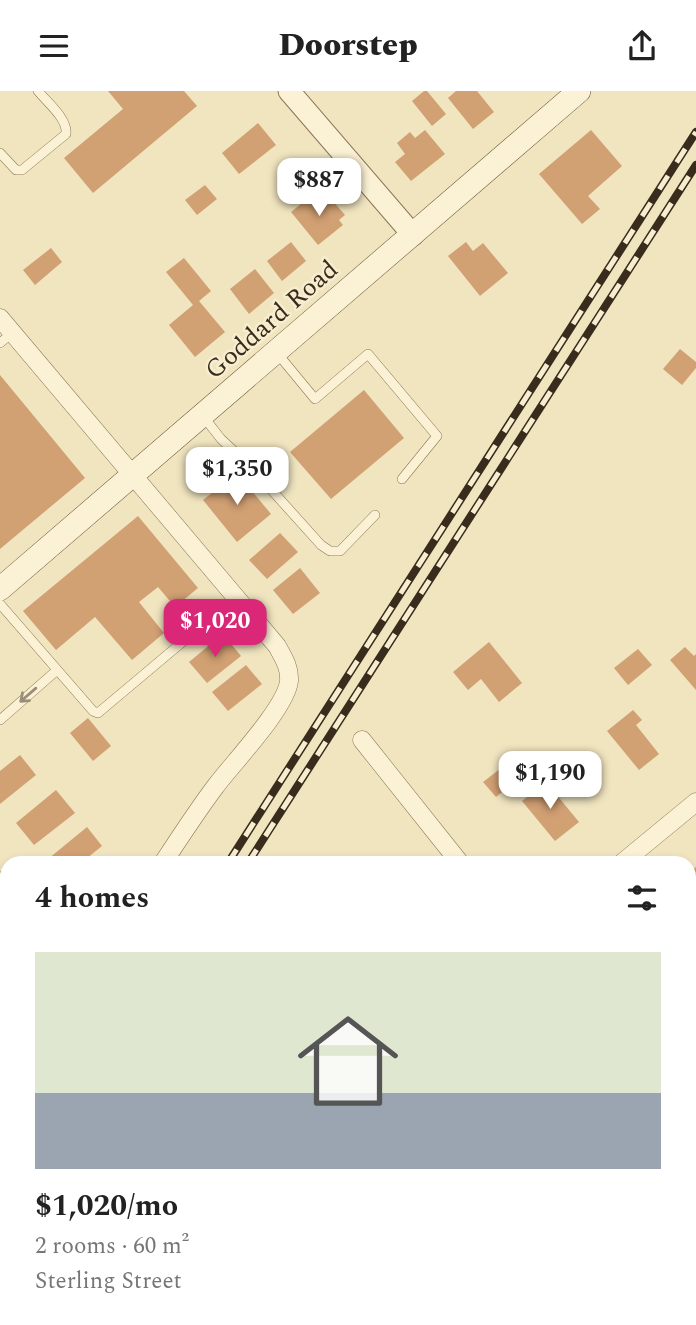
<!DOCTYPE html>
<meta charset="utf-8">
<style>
:root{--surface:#fff;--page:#f6f6f6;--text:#222;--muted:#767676;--accent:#db2777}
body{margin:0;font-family:Spectral,serif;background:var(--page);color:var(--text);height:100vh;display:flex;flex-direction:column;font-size:26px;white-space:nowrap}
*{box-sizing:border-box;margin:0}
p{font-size:23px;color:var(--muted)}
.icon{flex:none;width:38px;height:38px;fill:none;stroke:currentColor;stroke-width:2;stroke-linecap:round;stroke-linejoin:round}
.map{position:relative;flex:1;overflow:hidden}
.sheet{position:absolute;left:0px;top:765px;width:696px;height:471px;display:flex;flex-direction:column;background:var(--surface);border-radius:21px 21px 0 0;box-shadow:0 4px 10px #0003}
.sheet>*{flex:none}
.price{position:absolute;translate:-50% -60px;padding:0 16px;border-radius:14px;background:#fff;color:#222;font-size:23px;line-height:46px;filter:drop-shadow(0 2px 4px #0008)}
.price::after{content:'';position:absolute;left:50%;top:42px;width:21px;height:16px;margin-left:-10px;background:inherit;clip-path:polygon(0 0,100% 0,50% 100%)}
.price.selected{background:var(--accent);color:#fff}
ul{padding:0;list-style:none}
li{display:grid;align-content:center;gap:14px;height:371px;padding:0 35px}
li span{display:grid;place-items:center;height:217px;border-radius:0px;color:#555}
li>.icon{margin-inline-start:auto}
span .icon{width:126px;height:126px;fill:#fffc;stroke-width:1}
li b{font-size:30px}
h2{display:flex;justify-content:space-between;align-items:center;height:84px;padding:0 35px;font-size:30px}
header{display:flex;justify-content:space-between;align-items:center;height:91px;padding:0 35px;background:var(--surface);font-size:32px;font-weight:800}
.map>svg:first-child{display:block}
.building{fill:#d1a073}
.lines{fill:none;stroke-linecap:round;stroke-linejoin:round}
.service-casing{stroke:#8b7657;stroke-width:10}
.minor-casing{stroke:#8b7657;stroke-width:19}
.tertiary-casing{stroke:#8b7657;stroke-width:23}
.secondary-casing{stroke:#6c563a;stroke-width:24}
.service{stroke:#fbf1d4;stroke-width:9}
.minor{stroke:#fbf1d4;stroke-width:18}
.tertiary{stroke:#fbf1d4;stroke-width:21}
.secondary{stroke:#fbf1d4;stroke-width:23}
.rail-casing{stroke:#392c1c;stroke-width:8}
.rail{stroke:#f7eed0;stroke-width:5;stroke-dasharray:16;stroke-linecap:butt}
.oneway{stroke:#9a8e78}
.labels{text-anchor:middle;stroke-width:5;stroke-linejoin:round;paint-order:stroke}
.street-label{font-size:26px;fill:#392c1c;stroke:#f7eed0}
</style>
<header><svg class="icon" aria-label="menu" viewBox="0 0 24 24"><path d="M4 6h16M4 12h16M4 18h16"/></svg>Doorstep<svg class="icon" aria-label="share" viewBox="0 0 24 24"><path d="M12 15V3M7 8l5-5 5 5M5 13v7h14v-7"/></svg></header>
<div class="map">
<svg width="696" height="1234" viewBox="0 0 696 1234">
<rect width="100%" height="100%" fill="#f1e5c0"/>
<g class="building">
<path d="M108 0H184L197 15 93 102 64 67 123 18Z"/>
<path d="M424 0H427L446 23 432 35 412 10Z"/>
<path d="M456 0H477L494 21 473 38 448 7Z"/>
<path d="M258 32 276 54 239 83 222 62Z"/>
<path d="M425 39 445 63 411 90 395 71 405 63 397 52 410 41 415 47Z"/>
<path d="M591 39 622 75 588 105 600 118 582 133 539 83Z"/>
<path d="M205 94 217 108 197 124 185 109Z"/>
<path d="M312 104 322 116 331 108 345 124 339 129 343 134 318 154 291 121Z"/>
<path d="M291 151 306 170 282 190 267 170Z"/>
<path d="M466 151 473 160 483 152 508 182 480 205 448 165Z"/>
<path d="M51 157 62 171 35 194 23 179Z"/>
<path d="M184 167 211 200 199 210 225 241 195 266 169 234 193 214 166 181Z"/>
<path d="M255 178 274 202 249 223 230 198Z"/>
<path d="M680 258 696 271V277L682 294 663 278Z"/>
<path d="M0 284 85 387 0 458Z"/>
<path d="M364 299 404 347 331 408 290 361Z"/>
<path d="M237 382 271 423 237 451 203 409Z"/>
<path d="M138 425 198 497 175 516 158 496 139 511 164 542 132 569 95 526 56 559 23 520Z"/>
<path d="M280 442 298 461 267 488 249 469Z"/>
<path d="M300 477 320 502 293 523 273 499Z"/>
<path d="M223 543 241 565 207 592 189 571Z"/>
<path d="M489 551 522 592 499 611 481 588 468 599 453 581Z"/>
<path d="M685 556 694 565 696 563V599L670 569Z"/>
<path d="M638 558 652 574 628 594 614 577Z"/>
<path d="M246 574 262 593 228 620 212 601Z"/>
<path d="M633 619 642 629 636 634 659 663 639 679 607 640Z"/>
<path d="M88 627 111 655 93 670 70 642Z"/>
<path d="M20 664 36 684 0 713V680Z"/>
<path d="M505 674 517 689 496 706 483 691Z"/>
<path d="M546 691 579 731 555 750 522 710Z"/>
<path d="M56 699 75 722 34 754 16 732Z"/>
<path d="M87 736 102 755 81 772H50L48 768Z"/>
<path d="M696 776V798L690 790V781Z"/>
<path d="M692 1021 696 1025V1048L690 1054V1023Z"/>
<path d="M212 1228H227L230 1233 205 1234Z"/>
<path d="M284 1228H319L312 1234H278Z"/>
<path d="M464 1228H504L508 1234H469Z"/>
<path d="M615 1228H629L633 1234H609Z"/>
</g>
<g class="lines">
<defs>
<g id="service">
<path d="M0 62 16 79H22L66 43C68 28 47 11 38 0"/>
<path d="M0 252 12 242"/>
<path d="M277 262 315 308 368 263 437 345 402 388"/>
<path d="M203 325 221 348 250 375 321 454 330 460H340L375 424"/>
<path d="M0 513 93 620 98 622 236 506"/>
<path d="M0 629 56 580"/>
<path d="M0 833 7 827"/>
<path d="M0 908 7 902"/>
</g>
<g id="minor">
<path d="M0 227 277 555C283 566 290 576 289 590 286 617 232 673 215 696 197 720 180 746 163 772"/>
<path d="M362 649 460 772"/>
<path d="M622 772 696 711"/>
<path d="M690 1136 696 1144"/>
</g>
<g id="tertiary">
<path d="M289 0 413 144"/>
<path d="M0 792 7 800"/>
<path d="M376 1228 380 1234"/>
</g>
<path id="secondary" d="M0 498 579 0"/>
</defs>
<use href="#service" class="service-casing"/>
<use href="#minor" class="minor-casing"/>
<use href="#tertiary" class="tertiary-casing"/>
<use href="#secondary" class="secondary-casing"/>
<use href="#service" class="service"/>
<use href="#minor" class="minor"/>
<use href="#tertiary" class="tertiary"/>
<use href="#secondary" class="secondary"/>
<defs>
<g id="rail">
<path d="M228 772 696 41"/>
<path d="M248 772 696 74"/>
<path d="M0 1104 7 1112"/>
<path d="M0 1140 7 1129"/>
<path d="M0 1157 7 1146"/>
<path d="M106 1228 110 1234"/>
</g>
</defs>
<use href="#rail" class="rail-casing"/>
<use href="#rail" class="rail"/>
</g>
<defs><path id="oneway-shaft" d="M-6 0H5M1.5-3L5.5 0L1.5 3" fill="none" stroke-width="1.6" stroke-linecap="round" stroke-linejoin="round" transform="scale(1.75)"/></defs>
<use class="oneway" href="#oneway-shaft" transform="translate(28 604) rotate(139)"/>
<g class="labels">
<g class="street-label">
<text transform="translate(271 228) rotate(-41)" y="9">Goddard Road</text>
</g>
</g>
</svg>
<b class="price" style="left:319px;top:127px">$887</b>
<b class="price" style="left:237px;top:416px">$1,350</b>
<b class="price selected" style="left:215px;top:568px">$1,020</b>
<b class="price" style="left:550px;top:720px">$1,190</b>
<section class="sheet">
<h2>4 homes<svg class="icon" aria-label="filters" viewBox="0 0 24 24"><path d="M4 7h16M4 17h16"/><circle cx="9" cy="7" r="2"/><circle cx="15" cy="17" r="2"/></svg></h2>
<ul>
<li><span style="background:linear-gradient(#dfe7d0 65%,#9aa5b1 0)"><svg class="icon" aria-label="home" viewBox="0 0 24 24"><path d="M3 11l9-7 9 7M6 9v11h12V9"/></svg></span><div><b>$1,020/mo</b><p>2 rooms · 60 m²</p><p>Sterling Street</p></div></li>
</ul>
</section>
</div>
